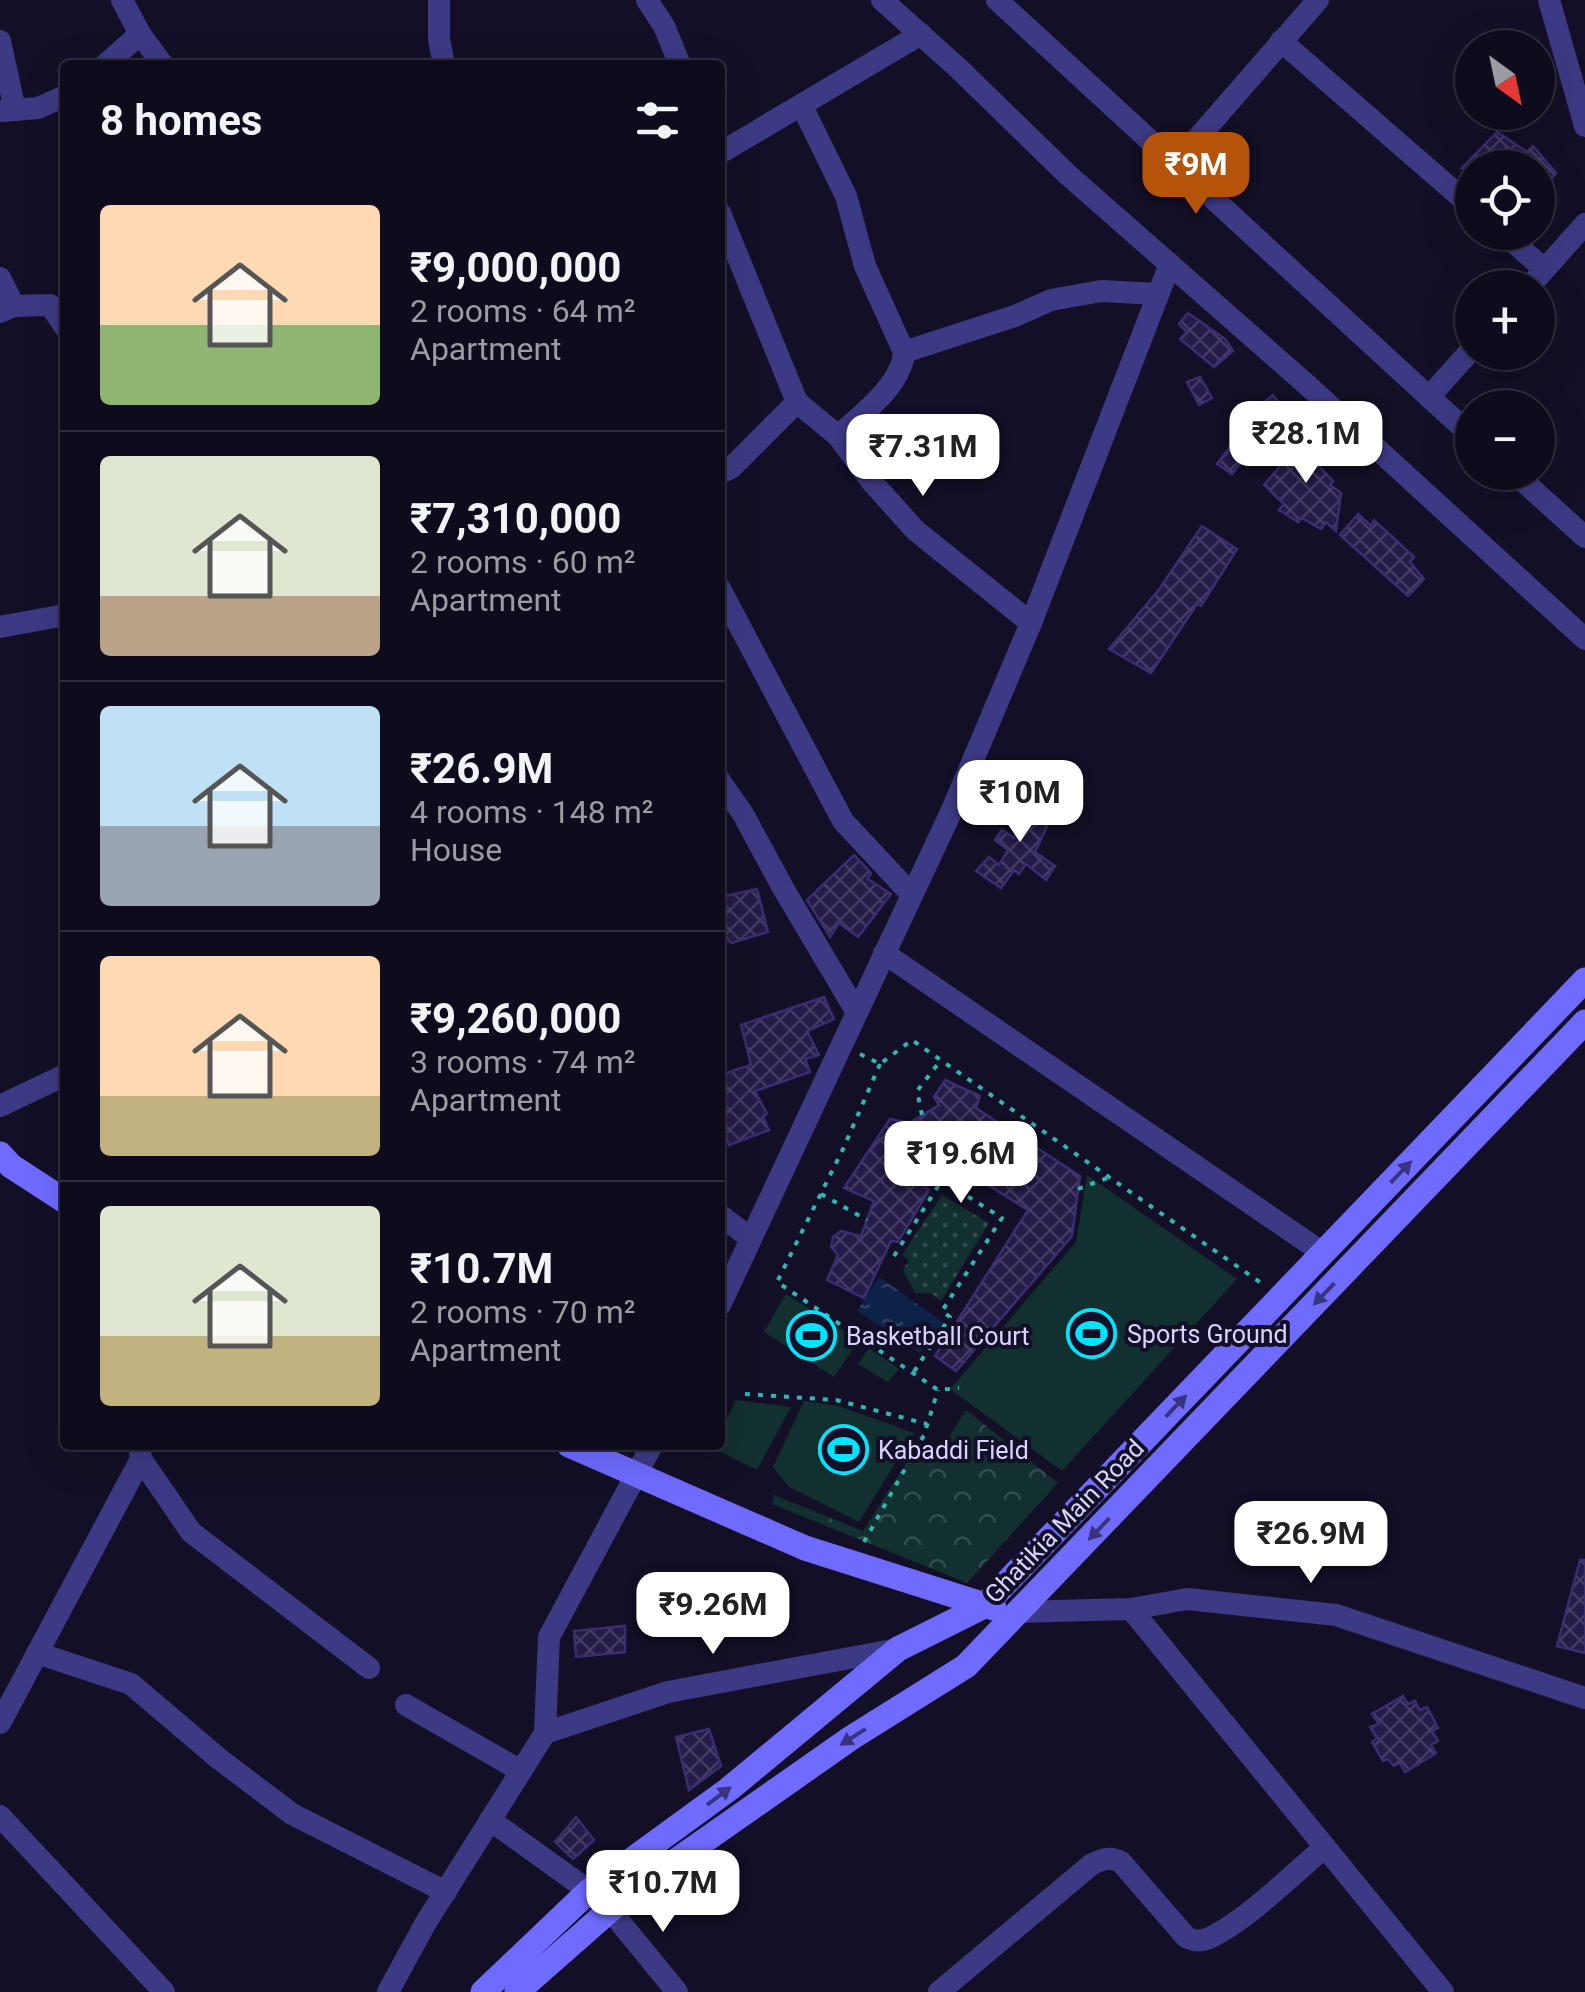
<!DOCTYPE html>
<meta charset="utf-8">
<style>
:root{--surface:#0e0b1c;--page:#1c1929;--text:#f1f3f6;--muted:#9b9ba3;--line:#2e2b3b;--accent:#b45309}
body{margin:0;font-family:Roboto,sans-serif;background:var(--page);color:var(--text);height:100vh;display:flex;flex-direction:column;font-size:38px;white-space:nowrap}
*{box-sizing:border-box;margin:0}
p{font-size:32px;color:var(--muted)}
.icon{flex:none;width:55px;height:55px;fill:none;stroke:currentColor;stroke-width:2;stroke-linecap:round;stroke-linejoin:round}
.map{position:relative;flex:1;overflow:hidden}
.panel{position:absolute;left:60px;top:60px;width:665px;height:1390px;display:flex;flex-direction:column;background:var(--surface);border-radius:10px;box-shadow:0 10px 40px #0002,0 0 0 2px var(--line)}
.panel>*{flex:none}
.needle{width:65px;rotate:147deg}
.tools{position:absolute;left:1455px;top:30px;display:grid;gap:20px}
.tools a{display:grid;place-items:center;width:100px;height:100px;border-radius:50%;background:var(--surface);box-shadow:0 10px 40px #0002,0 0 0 2px var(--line);font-size:50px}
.price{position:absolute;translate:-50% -85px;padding:0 22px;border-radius:20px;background:#fff;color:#222;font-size:32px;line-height:65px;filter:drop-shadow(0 2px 5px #0008)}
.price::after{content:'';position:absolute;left:50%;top:60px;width:30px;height:22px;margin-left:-15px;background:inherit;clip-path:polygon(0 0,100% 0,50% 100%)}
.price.on{background:var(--accent);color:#fff}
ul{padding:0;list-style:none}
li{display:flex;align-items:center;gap:30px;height:250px;padding:0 40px}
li+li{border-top:2px solid var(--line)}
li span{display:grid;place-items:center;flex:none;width:280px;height:200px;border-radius:10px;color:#555}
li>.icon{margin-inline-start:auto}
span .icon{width:120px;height:120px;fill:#fffc;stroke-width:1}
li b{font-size:42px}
h2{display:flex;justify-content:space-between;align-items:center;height:120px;padding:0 40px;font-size:42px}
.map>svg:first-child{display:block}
.forest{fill:url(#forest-crowns)}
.park{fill:#12302f}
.garden{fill:url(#garden-dots)}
.water{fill:url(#water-ripples)}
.building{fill:url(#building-cross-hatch);stroke:#3b2d73;stroke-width:2.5}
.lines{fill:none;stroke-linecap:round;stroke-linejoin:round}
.path{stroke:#2fb8b0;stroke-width:4;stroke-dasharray:5 8;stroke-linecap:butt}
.street{stroke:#3d3a85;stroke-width:22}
.secondary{stroke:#6f6bff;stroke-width:25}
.oneway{fill:#38347d}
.labels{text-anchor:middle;stroke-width:8;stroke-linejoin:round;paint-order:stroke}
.poi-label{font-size:25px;fill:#d9d4ff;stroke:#130f26;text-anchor:start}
.street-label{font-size:25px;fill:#d9d4ff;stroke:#130f26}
</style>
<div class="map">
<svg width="1585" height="1992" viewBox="0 0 1585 1992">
<defs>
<pattern id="forest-crowns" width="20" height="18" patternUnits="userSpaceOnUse" patternTransform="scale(2.5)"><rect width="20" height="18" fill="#12302f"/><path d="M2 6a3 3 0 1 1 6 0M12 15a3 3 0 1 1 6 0" fill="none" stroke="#344d4e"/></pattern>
<pattern id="garden-dots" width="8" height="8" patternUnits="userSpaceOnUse" patternTransform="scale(2.5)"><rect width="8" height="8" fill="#12302f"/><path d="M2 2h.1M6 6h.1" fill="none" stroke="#344d4e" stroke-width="1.8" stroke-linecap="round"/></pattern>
<pattern id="water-ripples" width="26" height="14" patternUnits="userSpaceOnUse" patternTransform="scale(2.5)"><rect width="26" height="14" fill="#0c2248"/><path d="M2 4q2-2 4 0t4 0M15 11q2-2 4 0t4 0" fill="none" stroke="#2f4163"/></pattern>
<pattern id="building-cross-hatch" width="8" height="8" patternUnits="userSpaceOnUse" patternTransform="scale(2.5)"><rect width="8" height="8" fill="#241b47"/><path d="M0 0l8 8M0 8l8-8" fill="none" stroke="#433b63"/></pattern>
</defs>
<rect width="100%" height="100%" fill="#130f26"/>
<path class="forest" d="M966 1410 1058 1483 967 1583 772 1504 774 1495 863 1531 908 1460 935 1459Z"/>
<g class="park">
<path d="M1087 1175 1237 1279 1062 1471 950 1389 1076 1242Z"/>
<path d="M786 1294 859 1340 834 1377 764 1332Z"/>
<path d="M869 1348 899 1369 888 1382 858 1364Z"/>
<path d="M736 1400 791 1407 757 1470 713 1448 720 1445V1433Z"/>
<path d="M804 1401 839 1406 914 1433 859 1522 789 1487 773 1467Z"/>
</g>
<path class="garden" d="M942 1195 989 1223 941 1301 932 1294 915 1293 903 1270 909 1260 902 1255Z"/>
<path class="water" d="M879 1277 943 1322 920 1353 857 1311Z"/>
<g class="building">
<path d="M1497 132 1527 152 1533 146 1556 173 1538 193V168H1462Z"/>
<path d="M1188 313 1225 339 1233 351 1214 367 1180 339 1187 332 1179 324Z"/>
<path d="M1200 377 1212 398 1199 405 1187 382Z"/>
<path d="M1273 395 1282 407 1251 439 1256 443 1232 474 1217 464 1254 415 1252 412Z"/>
<path d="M1310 431 1327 448 1315 462 1333 481 1330 485 1341 493 1336 531 1326 522 1321 529 1302 518 1298 522 1279 510 1284 504 1264 485Z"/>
<path d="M1358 514 1371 526 1374 520 1414 557 1410 562 1424 579 1408 596 1340 535Z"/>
<path d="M1202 526 1237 549 1201 606 1197 604 1151 673 1109 649 1158 591Z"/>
<path d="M1017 793 1050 820 1035 852 1055 866 1046 880 1026 864 1019 874 1014 870 1001 888 976 871 989 857 999 865 1008 850 995 840 1002 830 1014 838 1023 824 1006 809Z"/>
<path d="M854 855 871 873 868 879 891 894 858 937 839 923 830 937 807 900Z"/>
<path d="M757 889 768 932 731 943 720 929V897Z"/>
<path d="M824 997 834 1019 807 1031 819 1055 805 1059 810 1072 755 1091 767 1114 763 1117 769 1130 729 1145 720 1118V1075L751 1065 741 1025Z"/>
<path d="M945 1080 980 1096 976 1108 1080 1176 1072 1236 956 1371 935 1356 1028 1210 935 1152 919 1153 906 1172 929 1190 898 1242 891 1241 864 1298 827 1280 838 1255 831 1247 833 1237 841 1231 861 1236 874 1201 844 1188 890 1119 909 1123 939 1105 934 1097Z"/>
<path d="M1580 1560H1585V1653L1557 1646Z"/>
<path d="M625 1626V1652L576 1657 574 1631Z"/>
<path d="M1403 1696 1408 1704 1415 1701 1419 1710 1427 1707 1438 1728 1432 1731 1438 1741 1431 1745 1436 1753 1405 1772 1400 1763 1394 1766 1388 1759 1383 1761 1372 1742 1377 1738 1370 1727 1379 1724 1372 1714Z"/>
<path d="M709 1729 721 1766 689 1790 676 1737Z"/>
<path d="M576 1817 594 1840 573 1859 555 1842Z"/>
</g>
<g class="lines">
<g class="path">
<path d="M860 1054 880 1064 912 1040 1264 1285"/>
<path d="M880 1064 843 1149 777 1282 938 1390 959 1388"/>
<path d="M922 1115 917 1091 941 1060"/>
<path d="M913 1162 1002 1218 942 1311 950 1317 913 1373"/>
<path d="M1078 1189 1110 1177"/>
<path d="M821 1194 867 1220"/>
<path d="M894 1256 942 1180"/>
<path d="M745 1394 836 1400 927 1424"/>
<path d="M864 1542 924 1435 938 1390"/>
</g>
<g class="street">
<path d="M122 0 140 34 163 65"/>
<path d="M439 0V39L444 65"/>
<path d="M647 0 664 26 680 65"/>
<path d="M882 0 957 67 1067 174 1306 384 1585 639"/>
<path d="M997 0 1429 397"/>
<path d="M1549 0 1585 126"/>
<path d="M0 41 15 110"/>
<path d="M1281 41 1472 207"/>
<path d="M105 65 140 34"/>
<path d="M802 106 846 196 865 266 904 352C902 385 861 415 838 436"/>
<path d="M3 111 38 108 65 96"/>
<path d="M720 153 921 34"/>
<path d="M1176 163 1318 0"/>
<path d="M720 213 797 402 731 468 720 473"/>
<path d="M1502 232 1544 269"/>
<path d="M0 278 14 306"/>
<path d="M1528 288 1585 224"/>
<path d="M0 312 14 306 50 305 65 327"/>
<path d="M1472 349 1429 397 1472 436"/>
<path d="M904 352 1015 316 1051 300 1101 291 1158 294"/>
<path d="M797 402 838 436 872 482 915 530 1031 623"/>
<path d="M1513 472 1585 537"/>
<path d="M720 589 843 821 912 895"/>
<path d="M0 627 65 615"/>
<path d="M720 781 743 814 783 888 856 1011"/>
<path d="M884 953 1323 1253"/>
<path d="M0 1106 65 1075"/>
<path d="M720 1215 750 1238"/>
<path d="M720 1305 952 810 1031 623 1170 264"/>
<path d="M141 1459 191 1532 369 1668"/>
<path d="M1131 1609 1443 1992"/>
<path d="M1018 1612 1131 1609 1187 1599 1336 1615 1585 1698"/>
<path d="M37 1653 131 1684 218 1758 292 1814 446 1892"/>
<path d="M406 1705 521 1771"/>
<path d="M0 1723 141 1459 139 1445"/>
<path d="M545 1733 668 1692 898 1649"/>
<path d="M0 1816 164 1992"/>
<path d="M490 1820 589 1891 610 1910 677 1992"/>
<path d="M388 1992 425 1924 545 1733 549 1637 652 1445"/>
<path d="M939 1992 1092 1864C1103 1859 1110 1856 1121 1862L1186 1937C1194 1941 1200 1942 1209 1938 1246 1921 1293 1874 1325 1847"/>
</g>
<g class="secondary">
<path d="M0 1154 11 1166 65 1201"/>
<path d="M569 1445 805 1548 994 1608"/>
<path d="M483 1992 589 1891 729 1789 898 1649 984 1606 1585 980"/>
<path d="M517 1992 627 1895 851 1738 966 1666 1585 1022"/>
</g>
</g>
<defs><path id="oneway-solid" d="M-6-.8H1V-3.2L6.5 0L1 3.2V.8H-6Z" transform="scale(2.5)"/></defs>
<g class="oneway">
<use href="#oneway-solid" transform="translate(1401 1172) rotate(-46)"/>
<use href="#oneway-solid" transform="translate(1324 1294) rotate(134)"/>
<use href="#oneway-solid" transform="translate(1176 1406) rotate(-46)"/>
<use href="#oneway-solid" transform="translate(1099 1529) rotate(134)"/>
<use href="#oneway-solid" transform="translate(853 1737) rotate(147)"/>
<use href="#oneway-solid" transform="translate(719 1796) rotate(-37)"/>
</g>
<defs>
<symbol id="stadium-ring" viewBox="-11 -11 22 22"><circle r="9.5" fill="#130f26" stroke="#00e5ff" stroke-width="1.5"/><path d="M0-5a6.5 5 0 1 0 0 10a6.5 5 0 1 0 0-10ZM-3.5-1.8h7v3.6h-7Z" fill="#00e5ff"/></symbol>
</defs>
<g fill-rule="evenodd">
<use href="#stadium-ring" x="1064" y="1306" width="55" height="55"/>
<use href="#stadium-ring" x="784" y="1308" width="55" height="55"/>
<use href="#stadium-ring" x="816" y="1422" width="55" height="55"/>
</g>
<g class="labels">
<g class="poi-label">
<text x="1127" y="1343">Sports Ground</text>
<text x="846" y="1345">Basketball Court</text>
<text x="878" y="1459">Kabaddi Field</text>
</g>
<g class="street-label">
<text transform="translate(1064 1521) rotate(-46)" y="9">Ghatikia Main Road</text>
</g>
</g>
</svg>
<div class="tools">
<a><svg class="needle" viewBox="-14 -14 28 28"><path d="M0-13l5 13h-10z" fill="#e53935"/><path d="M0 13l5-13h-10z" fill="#9b9ba3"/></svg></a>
<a><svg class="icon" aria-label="locate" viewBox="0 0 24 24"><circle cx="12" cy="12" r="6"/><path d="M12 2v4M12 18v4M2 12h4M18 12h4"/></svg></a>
<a>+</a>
<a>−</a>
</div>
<b class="price on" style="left:1196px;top:217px">₹9M</b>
<b class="price" style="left:1306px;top:486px">₹28.1M</b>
<b class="price" style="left:923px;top:499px">₹7.31M</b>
<b class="price" style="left:1020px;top:845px">₹10M</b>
<b class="price" style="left:961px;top:1206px">₹19.6M</b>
<b class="price" style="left:1311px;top:1586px">₹26.9M</b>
<b class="price" style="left:713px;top:1657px">₹9.26M</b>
<b class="price" style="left:663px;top:1935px">₹10.7M</b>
<section class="panel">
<h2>8 homes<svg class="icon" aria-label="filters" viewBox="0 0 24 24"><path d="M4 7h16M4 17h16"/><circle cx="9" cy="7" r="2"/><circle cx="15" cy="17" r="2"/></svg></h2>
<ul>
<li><span style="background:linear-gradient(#ffd9b3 60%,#8fb573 0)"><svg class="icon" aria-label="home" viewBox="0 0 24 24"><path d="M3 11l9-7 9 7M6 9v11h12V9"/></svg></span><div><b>₹9,000,000</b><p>2 rooms · 64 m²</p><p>Apartment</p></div></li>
<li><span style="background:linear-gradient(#dfe7d0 70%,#b9a48a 0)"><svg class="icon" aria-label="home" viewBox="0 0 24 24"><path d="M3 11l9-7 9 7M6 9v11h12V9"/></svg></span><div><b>₹7,310,000</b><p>2 rooms · 60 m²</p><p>Apartment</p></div></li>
<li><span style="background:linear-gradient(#bfe0f5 60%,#9aa5b1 0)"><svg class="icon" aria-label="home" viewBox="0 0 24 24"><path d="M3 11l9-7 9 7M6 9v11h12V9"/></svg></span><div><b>₹26.9M</b><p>4 rooms · 148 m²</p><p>House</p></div></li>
<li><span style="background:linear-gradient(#ffd9b3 70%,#c2b280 0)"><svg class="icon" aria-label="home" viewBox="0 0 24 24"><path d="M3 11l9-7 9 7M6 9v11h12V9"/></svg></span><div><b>₹9,260,000</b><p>3 rooms · 74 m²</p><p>Apartment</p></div></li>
<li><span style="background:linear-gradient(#dfe7d0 65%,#c2b280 0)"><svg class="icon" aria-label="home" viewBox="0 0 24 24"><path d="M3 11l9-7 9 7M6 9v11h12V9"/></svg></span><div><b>₹10.7M</b><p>2 rooms · 70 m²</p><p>Apartment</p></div></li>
</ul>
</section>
</div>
